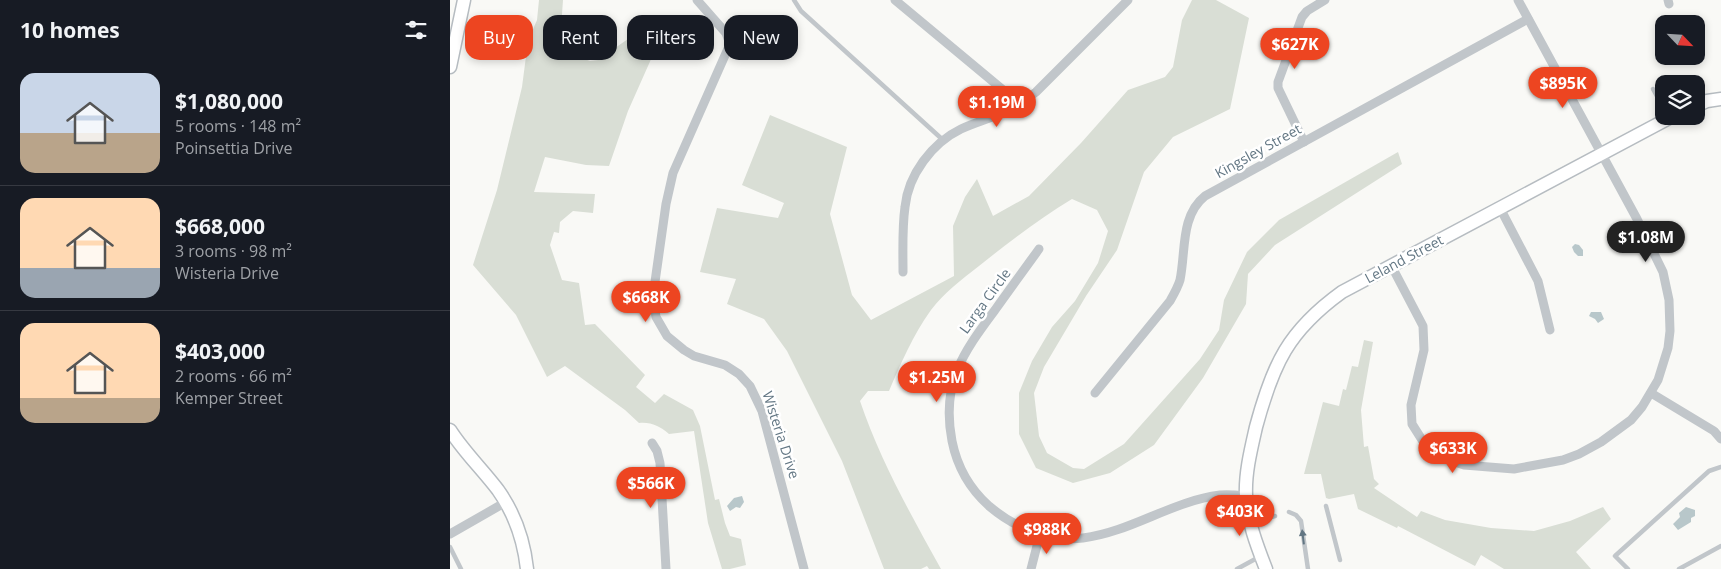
<!DOCTYPE html>
<meta charset="utf-8">
<style>
:root{--surface:#171b24;--page:#20242c;--text:#f1f3f6;--muted:#9ea1a6;--line:#363941;--accent:#ed4521}
body{margin:0;font-family:"Open Sans",sans-serif;background:var(--page);color:var(--text);height:100vh;display:flex;flex-direction:column;font-size:19px;white-space:nowrap}
*{box-sizing:border-box;margin:0}
p{font-size:16px;color:var(--muted)}
.icon{flex:none;width:28px;height:28px;fill:none;stroke:currentColor;stroke-width:2;stroke-linecap:round;stroke-linejoin:round}
.map{position:relative;flex:1;overflow:hidden}
.drawer{display:flex;flex-direction:column;background:var(--surface);width:450px}
.drawer>*{flex:none}
.banner{position:absolute;left:15px;top:15px;width:475px;height:45px;display:flex;gap:10px}
.needle{width:32px;rotate:115deg}
.controls{position:absolute;left:1205px;top:15px;display:grid;gap:10px}
.controls a{display:grid;place-items:center;width:50px;height:50px;border-radius:10px;background:var(--surface);box-shadow:0 2px 8px #0003;font-size:25px}
.price{position:absolute;translate:-50% -42px;padding:0 11px;border-radius:18px;background:var(--accent);color:#fff;font-size:16px;line-height:32px;filter:drop-shadow(0 1px 2px #0008)}
.price::after{content:'';position:absolute;left:50%;top:30px;width:15px;height:11px;margin-left:-8px;background:inherit;clip-path:polygon(0 0,100% 0,50% 100%)}
.price.current{background:#222;color:#fff}
ul{padding:0;list-style:none}
li{display:flex;align-items:center;gap:15px;height:125px;padding:0 20px}
li+li{border-top:1px solid var(--line)}
li span{display:grid;place-items:center;flex:none;width:140px;height:100px;border-radius:15px;color:#555}
li>.icon{margin-inline-start:auto}
span .icon{width:60px;height:60px;fill:#fffc;stroke-width:1}
li b{font-size:21px}
h2{display:flex;justify-content:space-between;align-items:center;height:60px;padding:0 20px;font-size:21px}
.chip{padding:0 18px;border-radius:15px;background:var(--surface);box-shadow:0 2px 8px #0003;font-size:18px;line-height:45px}
.chip.current{background:var(--accent);color:#fff}
main{display:flex;flex:1;min-height:0}
.map>svg:first-child{display:block}
.green{fill:#d9ded5}
.water{fill:#b8c7ca}
.lines{fill:none;stroke-linecap:round;stroke-linejoin:round}
.secondary-casing{stroke:#b6bcc1;stroke-width:15}
.lane{stroke:#c1c6ca;stroke-width:4.5}
.street{stroke:#c1c6ca;stroke-width:9}
.secondary{stroke:#fff;stroke-width:12}
.oneway{fill:#627683}
.labels{text-anchor:middle;stroke-width:5;stroke-linejoin:round;paint-order:stroke}
.street-label{font-size:14px;fill:#627683;stroke:#fff}
</style>
<main>
<section class="drawer">
<h2>10 homes<svg class="icon" aria-label="filters" viewBox="0 0 24 24"><path d="M4 7h16M4 17h16"/><circle cx="9" cy="7" r="2"/><circle cx="15" cy="17" r="2"/></svg></h2>
<ul>
<li><span style="background:linear-gradient(#c9d6e8 60%,#b9a48a 0)"><svg class="icon" aria-label="home" viewBox="0 0 24 24"><path d="M3 11l9-7 9 7M6 9v11h12V9"/></svg></span><div><b>$1,080,000</b><p>5 rooms · 148 m²</p><p>Poinsettia Drive</p></div></li>
<li><span style="background:linear-gradient(#ffd9b3 70%,#9aa5b1 0)"><svg class="icon" aria-label="home" viewBox="0 0 24 24"><path d="M3 11l9-7 9 7M6 9v11h12V9"/></svg></span><div><b>$668,000</b><p>3 rooms · 98 m²</p><p>Wisteria Drive</p></div></li>
<li><span style="background:linear-gradient(#ffd9b3 75%,#b9a48a 0)"><svg class="icon" aria-label="home" viewBox="0 0 24 24"><path d="M3 11l9-7 9 7M6 9v11h12V9"/></svg></span><div><b>$403,000</b><p>2 rooms · 66 m²</p><p>Kemper Street</p></div></li>
</ul>
</section>
<div class="map">
<svg width="1271" height="569" viewBox="0 0 1271 569">
<rect width="100%" height="100%" fill="#f9f9f6"/>
<g class="green">
<path d="M89 0H113L109 56 132 58 140 61 148 60 185 34 206 48 178 111 159 166 136 165 95 157 84 192 145 194 143 213 123 211 110 222 109 233 104 232 100 245 112 280 129 283 135 325 145 324 195 375 186 387 205 403 214 394 243 410 250 426 265 500 269 499 275 523 280 536 291 539 296 565 280 569H272L258 523 244 431 219 434C209 426 202 422 189 423L175 410 115 366 97 377 66 315 23 265 47 190 72 87 78 41 87 20Z"/>
<path d="M742 0H766L799 18 780 109 723 137 694 172 667 250 636 296 594 367 584 393 589 436 597 453 623 468 634 469 674 444 750 359 769 330 774 300 797 252 829 220 948 152 952 164 825 245 798 274 796 304 753 378 704 445 660 473 623 483 586 468 569 434V393L582 361 602 327 625 301 648 263 658 231 647 210 622 199C589 219 559 242 529 266 512 279 494 293 481 310 463 335 451 363 439 391H418L410 401C430 460 461 515 491 569H479L477 566 471 569H434L392 461 337 351 314 319 277 304 286 279 250 272 267 208 328 218 334 203 292 185 320 115 397 147 380 214 402 295 421 320 504 276 503 226 515 197 527 179 543 216 579 196 631 143 678 90 715 77 723 67 732 20Z"/>
<path d="M914 340 923 342 911 410 914 447 918 446 924 479 929 484 924 488 967 517 971 511 995 520 1041 528 1084 531 1120 521 1153 507 1161 519 1126 552 1141 569H1054L1031 555 1025 566 948 526 947 528 908 509 904 494 879 499 876 498 871 474H854L873 402 889 406 893 389 896 390 902 366 908 367Z"/>
</g>
<g class="water">
<path d="M1125 244 1129 245 1133 250V256H1128L1124 252 1122 247Z"/>
<path d="M1141 312H1151L1154 319 1148 323 1145 319 1139 316Z"/>
<path d="M292 496 294 502 290 508 286 507 280 511 277 506 284 498Z"/>
<path d="M1236 507 1245 510V516L1241 518V522L1228 530 1223 524 1230 517 1229 513Z"/>
</g>
<g class="lines">
<defs>
<g id="secondary">
<path d="M0 67 14 0"/>
<path d="M1246 106 1257 101 1271 99"/>
<path d="M0 430C14 452 33 470 48 490 65 514 74 541 77 569"/>
<path d="M816 569C807 546 797 520 796 495 795 473 801 449 806 427 823 364 838 331 892 292L1223 116"/>
</g>
</defs>
<use href="#secondary" class="secondary-casing"/>
<g class="lane">
<path d="M344 0 351 11 493 140"/>
<path d="M1203 89 1214 109"/>
<path d="M876 506 890 560"/>
<path d="M839 512 846 515 851 521 858 569"/>
<path d="M802 523 825 516"/>
<path d="M0 547 11 569"/>
<path d="M787 569 809 557"/>
<path d="M1178 569 1165 556 1259 471 1271 467"/>
<path d="M1229 569 1271 546"/>
</g>
<g class="street">
<path d="M247 0 276 33 280 44 223 173 216 204 203 296 206 317 217 336 234 350 244 356 275 365 289 374 300 386 312 411 354 569"/>
<path d="M445 0 570 104"/>
<path d="M1218 0 1219 4"/>
<path d="M854 142 828 88V82L852 17 857 11 875 0"/>
<path d="M1050 208 1088 281 1100 330"/>
<path d="M589 249C574 270 559 290 545 310 512 354 491 384 502 441 507 466 520 489 539 506 565 528 598 542 633 538 681 532 722 501 770 495 778 494 787 495 796 496"/>
<path d="M941 265 973 326 974 350 961 405 962 424 974 443 999 460 1014 465 1064 469 1113 460 1129 454 1151 442 1181 420 1192 407 1208 380 1218 348 1220 331 1219 300 1213 272 1187 219 1068 0"/>
<path d="M453 272C453 251 452 228 455 207 458 175 482 143 511 129 526 122 542 118 557 111 568 105 577 99 586 92L678 0"/>
<path d="M645 393 720 301C724 294 728 287 730 280 736 252 730 216 755 196L1078 19"/>
<path d="M1201 393 1264 431 1271 439"/>
<path d="M202 443 207 451 210 463 216 569"/>
<path d="M0 534 56 502"/>
<path d="M581 569 590 534"/>
</g>
<use href="#secondary" class="secondary"/>
</g>
<defs><path id="oneway-solid" d="M-6-.8H1V-3.2L6.5 0L1 3.2V.8H-6Z" transform="scale(1.25)"/></defs>
<use class="oneway" href="#oneway-solid" transform="translate(853 537) rotate(-97)"/>
<g class="labels">
<g class="street-label">
<text transform="translate(808 151) rotate(-29)" y="5">Kingsley Street</text>
<text transform="translate(954 259) rotate(-28)" y="5">Leland Street</text>
<text transform="translate(535 301) rotate(-54)" y="5">Larga Circle</text>
<text transform="translate(331 435) rotate(72)" y="5">Wisteria Drive</text>
</g>
</g>
</svg>
<div class="controls">
<a><svg class="needle" viewBox="-14 -14 28 28"><path d="M0-13l5 13h-10z" fill="#e53935"/><path d="M0 13l5-13h-10z" fill="#9ea1a6"/></svg></a>
<a><svg class="icon" aria-label="layers" viewBox="0 0 24 24"><path d="M12 4l9 5-9 5-9-5zM3 14l9 5 9-5"/></svg></a>
</div>
<b class="price" style="left:845px;top:70px">$627K</b>
<b class="price" style="left:1113px;top:109px">$895K</b>
<b class="price" style="left:547px;top:128px">$1.19M</b>
<b class="price current" style="left:1196px;top:263px">$1.08M</b>
<b class="price" style="left:196px;top:323px">$668K</b>
<b class="price" style="left:487px;top:403px">$1.25M</b>
<b class="price" style="left:1003px;top:474px">$633K</b>
<b class="price" style="left:201px;top:509px">$566K</b>
<b class="price" style="left:790px;top:537px">$403K</b>
<b class="price" style="left:597px;top:555px">$988K</b>
<div class="banner">
<a class="chip current">Buy</a>
<a class="chip">Rent</a>
<a class="chip">Filters</a>
<a class="chip">New</a>
</div>
</div>
</main>
